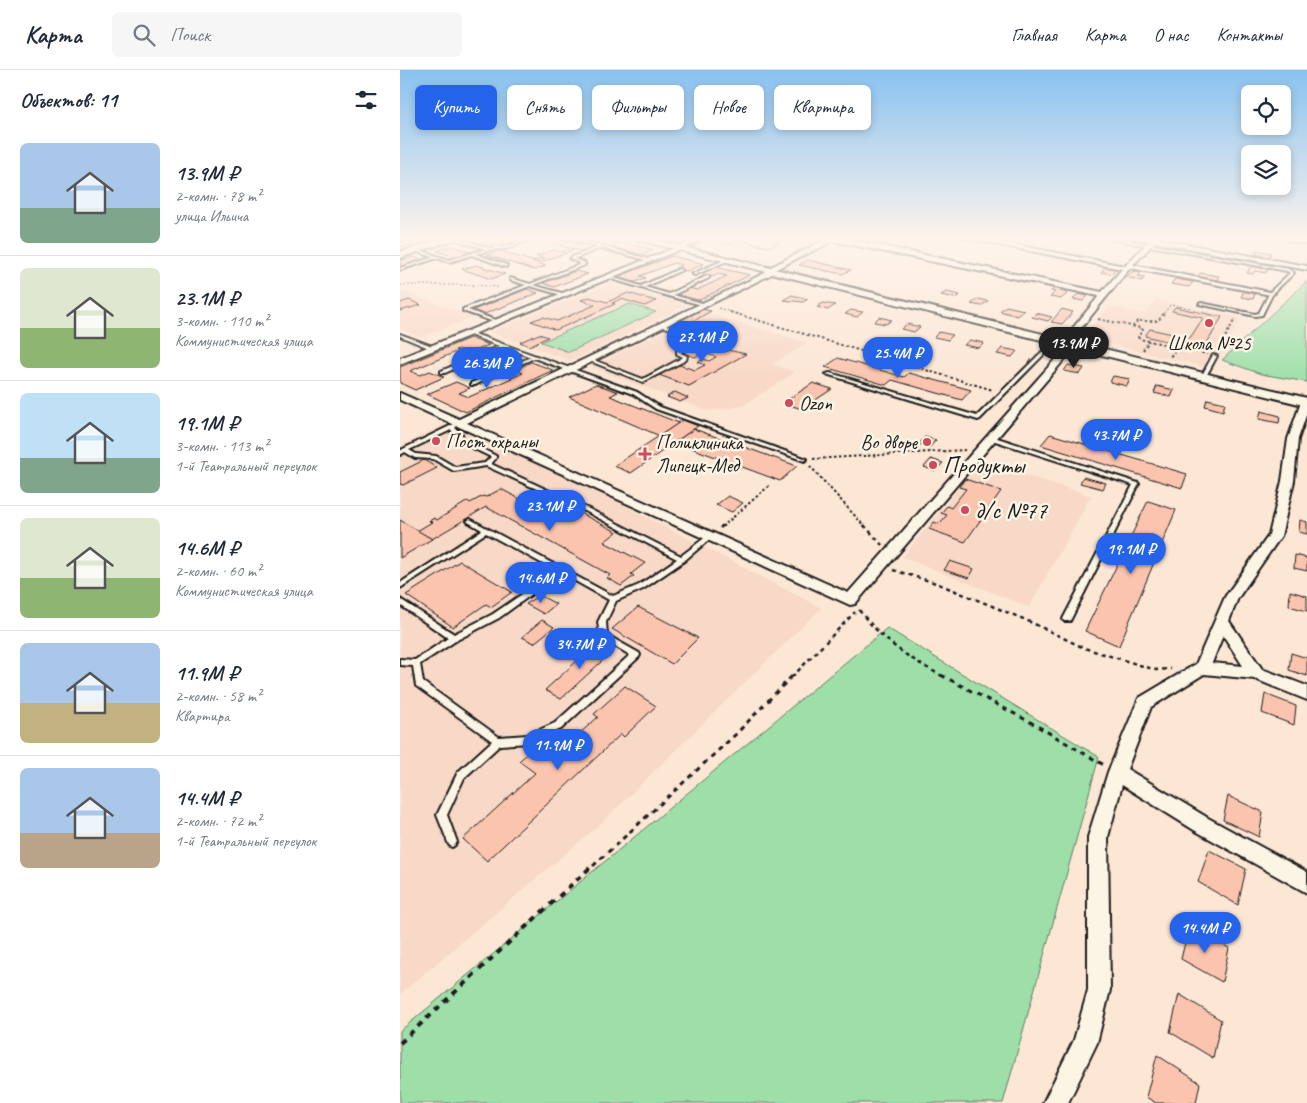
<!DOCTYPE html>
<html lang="ru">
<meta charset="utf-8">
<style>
:root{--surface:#fff;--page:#f6f6f7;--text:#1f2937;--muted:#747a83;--line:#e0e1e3;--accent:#2563eb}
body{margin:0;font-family:Caveat,sans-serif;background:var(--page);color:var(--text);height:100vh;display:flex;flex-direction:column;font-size:19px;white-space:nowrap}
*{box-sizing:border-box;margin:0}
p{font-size:16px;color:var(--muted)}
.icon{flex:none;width:28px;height:28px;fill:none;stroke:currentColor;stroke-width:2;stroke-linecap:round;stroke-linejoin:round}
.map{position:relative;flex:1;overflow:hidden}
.drawer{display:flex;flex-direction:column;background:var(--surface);width:400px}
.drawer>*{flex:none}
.top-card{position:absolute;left:15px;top:15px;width:475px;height:45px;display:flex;gap:10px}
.buttons{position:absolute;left:841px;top:15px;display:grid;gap:10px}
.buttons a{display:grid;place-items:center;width:50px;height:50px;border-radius:8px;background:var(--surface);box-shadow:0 2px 8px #0003;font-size:25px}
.price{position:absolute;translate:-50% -42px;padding:0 11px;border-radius:18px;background:var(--accent);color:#fff;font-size:16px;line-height:32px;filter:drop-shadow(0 1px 2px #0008)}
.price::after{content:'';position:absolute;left:50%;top:30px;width:15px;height:11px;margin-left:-8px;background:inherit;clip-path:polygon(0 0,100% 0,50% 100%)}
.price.on{background:#222;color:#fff}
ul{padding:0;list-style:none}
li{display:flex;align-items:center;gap:15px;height:125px;padding:0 20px}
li+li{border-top:1px solid var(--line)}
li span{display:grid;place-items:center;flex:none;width:140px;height:100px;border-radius:8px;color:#555}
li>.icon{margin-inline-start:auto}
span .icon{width:60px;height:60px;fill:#fffc;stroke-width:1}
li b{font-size:21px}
h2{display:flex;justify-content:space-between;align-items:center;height:60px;padding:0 20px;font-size:21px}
.chip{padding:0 18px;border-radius:8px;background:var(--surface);box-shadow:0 2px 8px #0003;font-size:18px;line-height:45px}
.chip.on{background:var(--accent);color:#fff}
header{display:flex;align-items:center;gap:30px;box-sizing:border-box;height:70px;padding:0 25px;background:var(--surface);border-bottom:1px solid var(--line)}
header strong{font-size:24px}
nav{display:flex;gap:28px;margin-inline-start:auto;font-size:18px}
.search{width:350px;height:45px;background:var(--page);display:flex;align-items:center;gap:12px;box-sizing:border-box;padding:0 18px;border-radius:8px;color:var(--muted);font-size:19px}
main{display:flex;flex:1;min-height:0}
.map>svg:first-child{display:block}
.built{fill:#f8d8c6}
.green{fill:#9edfa9;stroke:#5d7e62}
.building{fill:#fbc4ae;stroke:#1c1c1c}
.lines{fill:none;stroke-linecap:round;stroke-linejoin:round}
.lane-casing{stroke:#1c1c1c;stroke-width:4}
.street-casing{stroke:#1c1c1c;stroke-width:4}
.secondary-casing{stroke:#1c1c1c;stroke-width:4}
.path-far4{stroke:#1c1c1c;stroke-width:1;stroke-dasharray:2 2;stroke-linecap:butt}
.path-far3{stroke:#1c1c1c;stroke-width:2;stroke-dasharray:2.5 2.5;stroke-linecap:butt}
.path-far2{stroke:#1c1c1c;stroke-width:2.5;stroke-dasharray:4 4;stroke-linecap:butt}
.path-far1{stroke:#1c1c1c;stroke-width:3;stroke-dasharray:5 5;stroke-linecap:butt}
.path{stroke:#1c1c1c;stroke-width:4;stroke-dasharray:6 6;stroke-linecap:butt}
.lane{fill:#fcf5e5;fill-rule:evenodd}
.street{fill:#fcf5e5;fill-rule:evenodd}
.secondary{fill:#fcf5e5;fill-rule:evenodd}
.poi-dot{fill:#d1495b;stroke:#fcf5e5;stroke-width:2}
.labels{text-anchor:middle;stroke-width:5;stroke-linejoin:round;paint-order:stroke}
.far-poi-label{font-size:20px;fill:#1c1c1c;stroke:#fcf5e5;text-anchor:start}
.poi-label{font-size:24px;fill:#1c1c1c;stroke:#fcf5e5;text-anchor:start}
</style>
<header>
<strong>Карта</strong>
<div class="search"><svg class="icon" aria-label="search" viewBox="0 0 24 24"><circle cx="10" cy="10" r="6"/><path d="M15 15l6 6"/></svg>Поиск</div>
<nav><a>Главная</a><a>Карта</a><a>О нас</a><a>Контакты</a></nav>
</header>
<main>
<section class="drawer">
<h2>Объектов: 11<svg class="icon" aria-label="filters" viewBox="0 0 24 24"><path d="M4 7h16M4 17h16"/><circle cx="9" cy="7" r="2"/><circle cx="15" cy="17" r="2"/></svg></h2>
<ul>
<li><span style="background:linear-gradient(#a9c7e8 65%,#7fa58c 0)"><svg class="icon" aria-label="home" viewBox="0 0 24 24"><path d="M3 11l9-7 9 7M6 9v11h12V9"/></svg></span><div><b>13.9M ₽</b><p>2-комн. · 78 m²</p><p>улица Ильича</p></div></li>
<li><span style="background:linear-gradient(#dfe7d0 60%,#8fb573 0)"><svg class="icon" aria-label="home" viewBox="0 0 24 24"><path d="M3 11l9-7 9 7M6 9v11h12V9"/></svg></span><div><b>23.1M ₽</b><p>3-комн. · 110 m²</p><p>Коммунистическая улица</p></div></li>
<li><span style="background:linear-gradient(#bfe0f5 65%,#7fa58c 0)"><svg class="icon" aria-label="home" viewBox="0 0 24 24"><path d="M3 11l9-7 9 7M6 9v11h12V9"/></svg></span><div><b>19.1M ₽</b><p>3-комн. · 113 m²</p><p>1-й Театральный переулок</p></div></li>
<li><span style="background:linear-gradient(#dfe7d0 60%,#8fb573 0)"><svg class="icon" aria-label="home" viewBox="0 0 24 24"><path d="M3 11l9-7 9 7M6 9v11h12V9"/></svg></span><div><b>14.6M ₽</b><p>2-комн. · 60 m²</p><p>Коммунистическая улица</p></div></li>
<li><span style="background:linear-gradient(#a9c7e8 60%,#c2b280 0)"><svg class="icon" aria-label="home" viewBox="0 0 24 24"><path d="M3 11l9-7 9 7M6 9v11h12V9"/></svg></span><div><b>11.9M ₽</b><p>2-комн. · 58 m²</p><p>Квартира</p></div></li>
<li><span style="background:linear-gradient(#a9c7e8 65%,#b9a48a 0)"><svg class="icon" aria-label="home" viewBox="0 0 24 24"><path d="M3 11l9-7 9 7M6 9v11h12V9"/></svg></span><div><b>14.4M ₽</b><p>2-комн. · 72 m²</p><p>1-й Театральный переулок</p></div></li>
</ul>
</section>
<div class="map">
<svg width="907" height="1033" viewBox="0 0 907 1033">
<rect width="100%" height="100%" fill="#fce6d4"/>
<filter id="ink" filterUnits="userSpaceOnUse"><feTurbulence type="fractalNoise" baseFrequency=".02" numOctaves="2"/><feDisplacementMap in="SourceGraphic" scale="10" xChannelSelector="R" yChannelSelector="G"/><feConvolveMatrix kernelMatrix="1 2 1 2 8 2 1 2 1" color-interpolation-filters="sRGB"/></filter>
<g filter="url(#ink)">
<g class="built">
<path d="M317 167H393L397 168 359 186 304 173Z"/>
<path d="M210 213 287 235 171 291 91 262Z"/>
<path d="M0 220 74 247 21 267 0 259Z"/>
<path d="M756 230 841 248 813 299 681 267 710 236 745 244Z"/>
<path d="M303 242 407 273 372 294 395 302 342 336 308 341 191 297Z"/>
<path d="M50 352 181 413 421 538 200 754 0 924V377Z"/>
<path d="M581 391 691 426 629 537 503 487Z"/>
</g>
<g class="green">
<path d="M907 211V312L861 304 822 290Z"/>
<path d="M229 234 256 242 169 282 141 272Z"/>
<path d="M487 558 699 687 603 1033H0V961Z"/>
</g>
<g class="building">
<path d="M18 167 36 168 0 177V172Z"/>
<path d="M81 167H98L78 174 69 171Z"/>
<path d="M143 167H156L195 178 184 182 138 169Z"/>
<path d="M328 167H383L388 168 368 177 338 170 330 174 319 171Z"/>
<path d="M888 168 907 171 906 175 886 172Z"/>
<path d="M221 172 254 180 242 185 209 176Z"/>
<path d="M51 176 74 183 60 188 37 181Z"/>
<path d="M169 179 174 180 138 193 133 191 144 188 136 186 154 180 161 182Z"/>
<path d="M857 180 871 183 869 187 855 184Z"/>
<path d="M100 181 138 193 146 196 134 200 87 185Z"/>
<path d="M272 186 304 194 287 201 275 198 282 195 274 193 240 206 246 208 235 212 217 207Z"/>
<path d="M14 187 23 190 0 197V191Z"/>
<path d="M408 190 451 200 442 204 399 195Z"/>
<path d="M76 195 105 204 91 209 62 199Z"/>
<path d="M851 196 868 199 866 203 855 201 853 204 847 203Z"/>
<path d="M315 197 350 205 297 231 275 224 289 218 297 220 327 206 318 204 312 207 300 203Z"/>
<path d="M706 197 716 199 711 204 701 202Z"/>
<path d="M176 201 188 204 154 217 143 213Z"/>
<path d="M733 201 741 203 738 206 745 207 742 211 726 207Z"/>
<path d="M800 203 819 206 817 210 797 207Z"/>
<path d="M775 209 793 212 789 217 771 214Z"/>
<path d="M654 218 661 220 660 221 668 223 661 229 650 227 655 222 651 221Z"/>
<path d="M127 219 138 223 82 245 71 241Z"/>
<path d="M844 221 855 224 853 229 841 227Z"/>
<path d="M546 222 560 225 555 228 541 225Z"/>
<path d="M228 223 256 231 245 236 221 229 212 233 215 234 156 260 131 251 143 247 157 251 195 235 181 230 189 227 207 232Z"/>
<path d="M678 224 688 226 683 231 673 229Z"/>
<path d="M392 225 408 229 403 232 383 230Z"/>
<path d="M578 229 588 231 581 236 571 234Z"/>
<path d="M9 230 21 235 0 241V233Z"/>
<path d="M423 233 435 235 428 240 417 237Z"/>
<path d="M606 236 624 240 617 246 600 241Z"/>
<path d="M775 237 822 247 803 280 745 266 750 259 790 268 803 248 772 241Z"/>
<path d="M302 239 311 241 290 253 281 250Z"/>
<path d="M662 239 673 242 662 254 651 252Z"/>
<path d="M451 240 463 242 457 247 445 244Z"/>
<path d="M636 243 652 247 648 251 632 247Z"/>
<path d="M479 247 492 250 486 254 474 252Z"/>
<path d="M507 254 520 257 514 262 501 259Z"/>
<path d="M539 262 553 265 548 270 534 267Z"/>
<path d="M139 264 148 267 129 276 120 272Z"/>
<path d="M70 268 89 275 70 283 59 279 55 280 58 281 10 301 20 305 30 301 44 307 15 320 0 313V297Z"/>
<path d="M306 269 320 274 314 277 346 284 289 316 259 305 279 295 295 300 305 295 298 292 304 289 309 291 316 287 304 283 295 287 280 282Z"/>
<path d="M570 270 584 273 579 278 564 275Z"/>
<path d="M602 278 617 281 612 287 597 284Z"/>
<path d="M438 288 504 307 509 303 571 320 562 330 492 310 486 315 425 297Z"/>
<path d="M131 292 153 300 66 342 27 324 56 312 70 318 59 323 69 327 123 303 115 300Z"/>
<path d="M668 295 684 298 680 304 664 301Z"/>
<path d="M713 306 730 309 727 316 710 312Z"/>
<path d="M413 313 432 319 402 339 383 333Z"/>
<path d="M196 314 218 322 210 326 279 353 260 366 169 327Z"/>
<path d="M757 316 774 320 771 327 754 323Z"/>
<path d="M275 322 288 328 280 332 267 327Z"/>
<path d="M807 329 825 333 823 341 805 336Z"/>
<path d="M861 341 880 346 879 353 859 349Z"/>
<path d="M283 350 298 356 231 403 214 396Z"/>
<path d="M294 359 397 396 380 411 275 372Z"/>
<path d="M650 364 787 404 782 418 641 375Z"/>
<path d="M525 367 536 370 530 377 519 374Z"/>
<path d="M531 389 543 393 535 401 524 397Z"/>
<path d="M24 390 37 398 3 415 0 414V402Z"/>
<path d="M683 407 706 413 703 419 680 413Z"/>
<path d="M565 409 601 421 565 472 529 459 534 452 539 454 547 445 541 443 547 436 551 438 566 419 559 417Z"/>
<path d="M101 419 161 451 176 441 217 462 204 472 245 493 231 504 234 506 221 516 207 508 210 505 86 437 32 469 17 461 32 452 29 451 34 448 37 450 68 431 70 433 83 426 86 427Z"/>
<path d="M328 426 343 433 332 442 316 435Z"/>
<path d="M748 431 776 440 719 576 685 561Z"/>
<path d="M0 450 32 469 0 488Z"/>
<path d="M900 450 907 452V464L899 462Z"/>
<path d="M895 485 907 488V501L894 498Z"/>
<path d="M60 491 112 522 91 537 86 534 53 557 6 525Z"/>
<path d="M550 491 574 499 569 508 544 500Z"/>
<path d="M890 521 907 526V541L889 536Z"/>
<path d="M139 525 156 534 144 544 126 534Z"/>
<path d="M238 537 298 568 272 594 212 559Z"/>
<path d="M142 550 154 557 134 573 122 567Z"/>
<path d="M199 571 215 579 161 629 145 620Z"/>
<path d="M891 583 907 588V606L889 600Z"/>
<path d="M225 616 256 636 224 667 221 664 87 791 63 769 135 703 119 691 136 676 152 688 198 647 194 644Z"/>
<path d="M865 624 896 636 894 655 862 643Z"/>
<path d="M828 726 863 742 859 767 823 750Z"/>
<path d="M809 780 846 799 838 835 798 812Z"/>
<path d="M789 856 829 878 822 912 781 889Z"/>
<path d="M779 924 821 950 813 988 770 962Z"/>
<path d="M757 985 800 1013 796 1033H756L746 1027Z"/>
</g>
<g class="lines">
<defs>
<g id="lane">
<path d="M6 167V168L0 170V168Z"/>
<path d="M46 167H52L90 178 108 176 125 170 117 169 95 177 92 176 116 167H136L110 178 90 180 75 184 107 195 106 197 72 185 49 192 37 188 0 200V198L34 187 15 181 16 179 49 190 86 179Z"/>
<path d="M162 167C172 167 187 175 195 174 203 173 210 167 219 167L198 175 252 190 250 191 201 178 174 189 185 193V195L133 215 165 224V226L130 216 68 240 98 251 99 252 97 253 63 241V239L126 215 110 210V208L130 214 181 194 170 189 172 187 198 177Z"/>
<path d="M291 167H296L304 170 302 171Z"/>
<path d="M700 167H708L888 199 894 203 873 223 862 245 855 246 799 234 801 233 855 244 859 243 870 222 890 203 887 201Z"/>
<path d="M324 190 327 191 295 205 292 204Z"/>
<path d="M279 199 282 200 245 217 269 224 307 206H309V208L273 225 306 234V236L268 226 205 207 207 206 241 216Z"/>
<path d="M261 254 325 273 323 274 306 269 281 282V283L287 286 286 290 243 312 187 290 191 289 243 309 282 288 283 287 277 284V280L302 268 261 256Z"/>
<path d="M67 262H69L237 322 260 337 407 389 404 391 402 390 256 339 233 324 134 288 75 315H71V313L131 287 103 277 45 303H41V301L99 276 67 264Z"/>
<path d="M0 264 35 277V278L31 279 0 266Z"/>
<path d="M654 270 657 271 580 349 578 350 426 304 430 303 577 346Z"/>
<path d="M813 285 817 286 805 308H801V307Z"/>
<path d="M54 354 57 356 55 358 62 364 63 369 96 386V388L91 394 191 440 281 486 307 466H311L312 467 284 491 243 519 216 531 206 552 207 565 239 583 240 585 239 587 161 659 129 673 100 675 64 708 47 745 57 772 55 775 52 777 49 775 37 745 58 702 92 671 16 616 13 596 0 595V589L15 590 48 568 0 535V529L54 564 93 544 156 501 86 463 0 518V513L82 460 68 452 67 451 70 449 213 526 239 515 277 489 187 442 86 396 54 401 33 389 15 388 5 382 0 385V381L3 379ZM51 360 56 365 58 371 91 387 85 393 55 397 36 386 16 384 9 380ZM161 503 209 530 198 552 200 566 201 568 230 585 155 653 128 665 99 667 23 612 20 594 57 570 99 548Z"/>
<path d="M591 366 738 413 739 414 670 551H664L663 549 733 415 589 369 588 368Z"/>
</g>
<g id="street">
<path d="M302 167H311L0 294V288Z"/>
<path d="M430 167H439L702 222 722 199 560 167H575L725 196 749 171 733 167H760L758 169 907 196V200L755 172 733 195 875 223 871 225 730 198 669 273H675V277L455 534 450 535 0 330V323L59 349 365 203V200ZM433 171 699 226 660 274 667 276 448 523 67 353 374 203V200Z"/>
<path d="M899 167H907V170L900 168Z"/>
<path d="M907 329V343L898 369 894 411 881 466 838 528 829 551 862 599 907 616V630L855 609 804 604 751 637 727 699 808 748 907 802V823L794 760 722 715 708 767 710 920 697 973 668 1033H643L674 970 688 920V767L708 702 739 628 796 594 825 527 869 465 882 411 888 369 901 332ZM823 565 843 596 812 593Z"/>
</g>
<g id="secondary">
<path d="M47 167H62L0 188V182Z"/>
<path d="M226 167H243L907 328V336Z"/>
</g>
</defs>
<use href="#lane" class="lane-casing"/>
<use href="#street" class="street-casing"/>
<use href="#secondary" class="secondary-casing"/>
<g class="path-far4">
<path d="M0 215H76L98 217"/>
<path d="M318 238 334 243"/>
<path d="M764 243 770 235 792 238"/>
</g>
<g class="path-far3">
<path d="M330 242 593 320"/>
<path d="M698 249 741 258 743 260 738 267 740 269 777 277 770 287"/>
<path d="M733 257 737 251H758L765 242"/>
<path d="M777 277 807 284"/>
<path d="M743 280 749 271"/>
<path d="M818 280 835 249"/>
<path d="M413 389 565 380"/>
<path d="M410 396 465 457"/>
<path d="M322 457 370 415"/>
</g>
<g class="path-far2">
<path d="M464 455 482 475"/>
<path d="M320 458 323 455"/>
<path d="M493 500 536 513 626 550 684 578 756 600 771 599"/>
<path d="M459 540C484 572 508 588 544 607"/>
<path d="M392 607 455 542"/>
</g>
<g class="path-far1">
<path d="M541 605 632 653 704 695"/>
<path d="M193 796 335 665 393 605"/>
</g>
<path class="path" d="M0 973 194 794"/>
<use href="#lane" class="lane"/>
<use href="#street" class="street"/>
<use href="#secondary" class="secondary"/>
</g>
</g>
<linearGradient id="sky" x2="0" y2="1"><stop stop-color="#89c2f0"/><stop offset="0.54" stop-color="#fef4ec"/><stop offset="1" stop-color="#fef4ec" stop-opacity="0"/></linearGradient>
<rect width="907" height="312" fill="url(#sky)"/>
<g class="poi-dot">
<circle cx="809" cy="253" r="5"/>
<circle cx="389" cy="333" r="5"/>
<circle cx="36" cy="371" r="5"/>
<circle cx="527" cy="372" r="5"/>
<path d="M242.5 376.5h5v5h5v5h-5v5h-5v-5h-5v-5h5z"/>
<circle cx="533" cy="395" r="5"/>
<circle cx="565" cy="440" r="5"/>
</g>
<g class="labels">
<g class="far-poi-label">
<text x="809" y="280" text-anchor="middle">Школа №25</text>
<text x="399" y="340">Ozon</text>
<text x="46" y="378">Пост охраны</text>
<text x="256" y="379">Поликлиника<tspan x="256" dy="23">Липецк-Мед</tspan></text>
<text x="517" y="379" text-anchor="end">Во дворе</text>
</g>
<g class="poi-label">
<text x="543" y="403">Продукты</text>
<text x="575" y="448">д/с №77</text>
</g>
</g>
</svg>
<div class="buttons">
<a><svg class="icon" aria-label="locate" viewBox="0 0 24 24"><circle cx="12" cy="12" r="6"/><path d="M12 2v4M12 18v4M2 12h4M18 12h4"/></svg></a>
<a><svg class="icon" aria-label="layers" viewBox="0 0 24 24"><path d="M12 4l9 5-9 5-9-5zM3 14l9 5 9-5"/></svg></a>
</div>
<b class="price" style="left:302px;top:293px">27.1M ₽</b>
<b class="price on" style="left:674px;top:299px">13.9M ₽</b>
<b class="price" style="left:498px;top:309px">25.4M ₽</b>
<b class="price" style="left:87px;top:319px">26.3M ₽</b>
<b class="price" style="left:716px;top:391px">43.7M ₽</b>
<b class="price" style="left:150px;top:462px">23.1M ₽</b>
<b class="price" style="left:731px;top:505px">19.1M ₽</b>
<b class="price" style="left:141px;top:534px">14.6M ₽</b>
<b class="price" style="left:180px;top:600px">34.7M ₽</b>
<b class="price" style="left:158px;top:701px">11.9M ₽</b>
<b class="price" style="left:805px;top:884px">14.4M ₽</b>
<div class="top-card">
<a class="chip on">Купить</a>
<a class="chip">Снять</a>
<a class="chip">Фильтры</a>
<a class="chip">Новое</a>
<a class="chip">Квартира</a>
</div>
</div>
</main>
